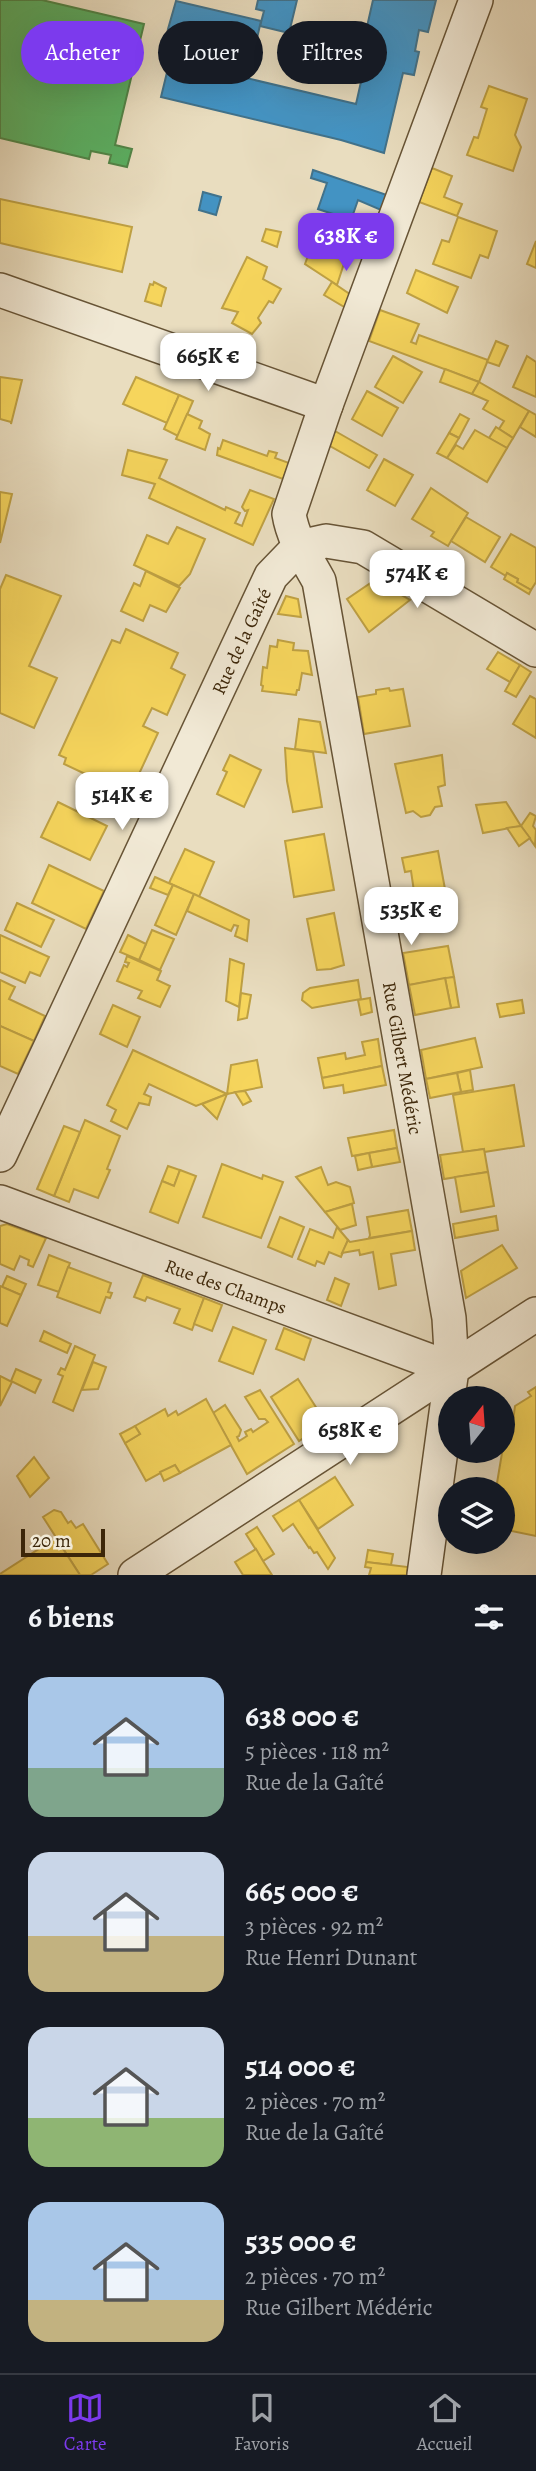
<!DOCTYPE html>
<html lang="fr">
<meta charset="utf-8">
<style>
:root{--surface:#171b24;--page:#242831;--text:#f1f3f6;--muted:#9ea1a6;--line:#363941;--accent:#7c3aed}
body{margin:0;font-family:Alegreya,serif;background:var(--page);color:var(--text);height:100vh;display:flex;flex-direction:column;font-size:26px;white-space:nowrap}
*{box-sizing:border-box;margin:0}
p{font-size:23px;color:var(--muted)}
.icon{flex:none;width:38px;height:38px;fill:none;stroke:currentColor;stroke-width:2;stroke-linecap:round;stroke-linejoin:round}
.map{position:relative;height:1575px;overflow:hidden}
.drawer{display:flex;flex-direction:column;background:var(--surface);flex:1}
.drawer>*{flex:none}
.top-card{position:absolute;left:21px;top:21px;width:495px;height:63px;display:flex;gap:14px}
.needle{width:46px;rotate:17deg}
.controls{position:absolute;left:438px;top:1386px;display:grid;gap:14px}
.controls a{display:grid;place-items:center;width:77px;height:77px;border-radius:50%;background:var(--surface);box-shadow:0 7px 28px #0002;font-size:35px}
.scale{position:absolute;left:21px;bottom:18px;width:84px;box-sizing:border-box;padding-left:7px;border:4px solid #3c2609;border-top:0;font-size:19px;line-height:24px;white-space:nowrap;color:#3c2609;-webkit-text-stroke:5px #f1e9d5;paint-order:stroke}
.price{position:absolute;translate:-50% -60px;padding:0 16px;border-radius:14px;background:#fff;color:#222;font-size:23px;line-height:46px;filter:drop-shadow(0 2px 4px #0008)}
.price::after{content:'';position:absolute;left:50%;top:42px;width:21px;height:16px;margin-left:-10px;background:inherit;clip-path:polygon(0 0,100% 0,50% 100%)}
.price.current{background:var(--accent);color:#fff}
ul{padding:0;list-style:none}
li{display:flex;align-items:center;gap:21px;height:175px;padding:0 28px}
li span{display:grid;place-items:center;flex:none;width:196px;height:140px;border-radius:21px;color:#555}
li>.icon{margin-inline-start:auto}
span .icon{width:84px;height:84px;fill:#fffc;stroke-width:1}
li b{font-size:30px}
h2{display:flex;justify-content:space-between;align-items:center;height:84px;padding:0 28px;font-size:30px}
.tag{padding:0 24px;border-radius:32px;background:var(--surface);box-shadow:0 7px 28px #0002;font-size:24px;line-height:63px}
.tag.current{background:var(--accent);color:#fff}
.tab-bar{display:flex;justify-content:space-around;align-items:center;height:98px;border-top:2px solid var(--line);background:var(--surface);font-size:19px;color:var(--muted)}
.tab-bar a{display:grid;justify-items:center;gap:4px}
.tab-bar .current{color:var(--accent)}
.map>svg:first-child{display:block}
.homes{fill:#f6d55c;stroke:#bea043;stroke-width:2}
.schools{fill:#4393c3;stroke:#41728b;stroke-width:2}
.public{fill:#5aae61;stroke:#518547;stroke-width:2}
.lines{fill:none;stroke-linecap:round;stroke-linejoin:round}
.minor-casing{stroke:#675436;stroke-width:36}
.minor{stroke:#f1e9d5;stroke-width:33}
.labels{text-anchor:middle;stroke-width:7;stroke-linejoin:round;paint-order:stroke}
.street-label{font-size:19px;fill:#3c2609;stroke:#f1e9d5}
</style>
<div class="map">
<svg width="536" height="1575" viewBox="0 0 536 1575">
<rect width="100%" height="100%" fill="#e9ddbf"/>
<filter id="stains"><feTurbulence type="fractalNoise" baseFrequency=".00286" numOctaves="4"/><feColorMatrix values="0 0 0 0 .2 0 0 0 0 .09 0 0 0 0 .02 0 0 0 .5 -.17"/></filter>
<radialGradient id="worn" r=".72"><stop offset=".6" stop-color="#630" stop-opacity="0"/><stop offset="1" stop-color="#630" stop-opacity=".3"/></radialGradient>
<g class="homes">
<path d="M489 86 527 99 515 135 521 147 513 171 467 155 474 137 478 138 487 109 481 107Z"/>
<path d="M432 168 452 176 444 197 462 204 457 216 419 202Z"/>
<path d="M0 199 132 227 122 272 0 243Z"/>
<path d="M458 217 497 231 488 258 480 255 471 278 433 264 442 240 449 242Z"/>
<path d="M266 229 281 232 277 247 262 241Z"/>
<path d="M317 231 351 242 337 285 305 264Z"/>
<path d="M536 241V268L527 264Z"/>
<path d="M247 257 267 267 263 279 281 289 273 303 269 301 258 318 261 323 252 334 232 323 238 312 222 308Z"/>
<path d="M416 270 458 287 447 313 407 293Z"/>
<path d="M154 282 166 288 161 306 145 301 150 284 153 285Z"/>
<path d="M332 282 351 295 346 308 324 295Z"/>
<path d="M380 310 419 324 411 342 416 344 419 335 488 360 479 382 369 341Z"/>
<path d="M496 341 508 346 499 366 487 362Z"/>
<path d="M393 356 422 372 403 403 375 387Z"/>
<path d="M527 356 536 362V397L513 387Z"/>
<path d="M445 369 479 382 472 394 440 382Z"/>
<path d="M0 377 22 380 11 424V422L0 419Z"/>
<path d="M136 377 179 395 167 423 123 404Z"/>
<path d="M479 382 529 411 513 438 499 429 504 421 483 409 488 401 472 394Z"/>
<path d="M367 391 398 408 382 436 352 419Z"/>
<path d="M179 395 193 401 178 436 164 429Z"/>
<path d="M529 411 536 415V437L520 427Z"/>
<path d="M187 414 202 421 199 428 210 434 205 450 176 439Z"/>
<path d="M460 414 469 419 459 438 449 433Z"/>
<path d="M496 427 513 438 507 448 489 438Z"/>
<path d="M475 430 507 448 487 482 447 458 456 445 463 449Z"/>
<path d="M335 431 377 455 369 468 330 446Z"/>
<path d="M449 433 459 438 447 458 437 453Z"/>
<path d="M223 440 267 456 269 451 277 453 275 458 289 463 283 479 217 455 218 448 220 449Z"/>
<path d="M128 450 167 460 159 478 225 510 226 507 240 513 235 523 242 526 248 510 245 511 242 507 250 490 274 499 253 545 149 498 155 484 122 475Z"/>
<path d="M384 459 413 475 395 506 367 490Z"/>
<path d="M431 488 468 513 448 546 431 536 434 532 412 519Z"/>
<path d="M0 492 12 494 0 543Z"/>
<path d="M466 517 500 537 485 562 451 541Z"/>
<path d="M177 527 205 539 190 574 179 586 134 565 147 535 168 544Z"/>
<path d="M511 534 536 548V582L531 590 517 582 518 579 507 573 506 576 491 567Z"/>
<path d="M146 571 180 588 166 612 150 605 143 621 121 611 134 583 140 586Z"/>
<path d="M507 573 518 579 517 582 531 590 529 594 504 579Z"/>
<path d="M6 575 61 596 29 666 57 678 34 728 0 713V589Z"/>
<path d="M375 580 410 600 369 632 347 599Z"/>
<path d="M286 596 298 599 301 617 278 614Z"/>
<path d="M126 629 178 653 171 668 185 675 167 715 152 708 143 726 158 733 132 789 117 782 115 788 64 764 66 758 59 755 112 640 120 643Z"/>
<path d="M278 640 294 643 293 650 308 651 312 675 302 673 299 690H297L296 695 262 691 263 686 261 685 263 667 267 668 270 646 277 647Z"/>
<path d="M498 652 520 665 510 682 487 669Z"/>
<path d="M520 665 531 672 516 697 505 691Z"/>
<path d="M389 688 390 691 403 689 410 726 364 734 358 697 376 694V690Z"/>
<path d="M530 696 536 699V738L513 724Z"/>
<path d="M299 719 320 722 326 753 295 749Z"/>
<path d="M285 748 313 752 322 807 293 812 287 781Z"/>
<path d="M230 755 261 770 244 807 217 794 227 772 223 770Z"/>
<path d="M442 755 445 785 438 787 442 806 435 807 430 815 421 817 413 811 406 813 395 764Z"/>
<path d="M58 802 107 826 90 860 41 837Z"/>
<path d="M506 802 521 826 483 833 476 805Z"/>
<path d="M530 813 536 816 533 826 536 830 535 846 521 826Z"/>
<path d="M521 826 530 838 519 846 507 828Z"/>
<path d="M324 834 334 890 294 897 285 841Z"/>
<path d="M185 849 214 862 199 897 169 883Z"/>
<path d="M438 851 447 900 416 905 411 871 405 872 402 858Z"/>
<path d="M49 865 104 891 86 929 32 903Z"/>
<path d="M155 877 173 885 168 895 150 888Z"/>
<path d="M173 885 194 894 176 935 155 925Z"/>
<path d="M194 894 249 920 247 941 235 936 238 926 234 925 231 931 187 911Z"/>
<path d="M17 903 54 920 41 947 5 930Z"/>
<path d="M428 909 431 927 399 932 396 914Z"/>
<path d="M334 913 344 965 331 969 317 970 307 919Z"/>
<path d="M152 930 174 939 160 970 139 960Z"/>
<path d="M0 935 49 957 40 976 30 972 25 983 0 972Z"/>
<path d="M128 935 146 944 139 960 120 952Z"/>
<path d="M448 946 454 977 409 985 403 953Z"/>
<path d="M127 956 161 971 157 980 170 986 160 1007 138 998 142 991 117 981 124 965 127 967 129 963 125 962Z"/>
<path d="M230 959 244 964 239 1007 226 1001Z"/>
<path d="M454 977 459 1007 451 1008 445 978Z"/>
<path d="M445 978 451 1008 415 1015 409 985Z"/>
<path d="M0 980 15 987 9 999 45 1016 34 1041 0 1026Z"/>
<path d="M358 980 361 999 312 1008 302 1000 303 993 310 988Z"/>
<path d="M241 993 251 995 247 1018 238 1020Z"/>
<path d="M370 998 372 1012 361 1015 358 1000Z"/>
<path d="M522 1000 524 1013 500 1017 497 1004Z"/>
<path d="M113 1005 140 1017 127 1047 100 1034Z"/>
<path d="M0 1026 34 1041 18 1074 0 1066Z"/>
<path d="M475 1038 482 1067 426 1079 421 1050Z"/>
<path d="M378 1039 382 1066 322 1078 318 1058 345 1053 346 1059 365 1055 362 1042Z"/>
<path d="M133 1050 227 1094 196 1106 149 1084 144 1094 151 1097 149 1105 139 1103 127 1129 111 1121 116 1110 107 1105Z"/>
<path d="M257 1060 262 1087 227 1094 231 1065Z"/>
<path d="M382 1066 386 1085 344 1093 343 1085 324 1088 322 1078Z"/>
<path d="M470 1070 473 1090 461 1092 457 1073Z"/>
<path d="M457 1073 461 1092 430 1098 426 1079Z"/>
<path d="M514 1085 524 1146 484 1152V1149L463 1152 453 1095Z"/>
<path d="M245 1091 251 1101 243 1105 235 1092Z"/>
<path d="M227 1094 217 1119 202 1104Z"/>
<path d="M85 1120 120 1136 107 1169 110 1170 98 1198 74 1189 69 1202 54 1196Z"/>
<path d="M64 1126 80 1132 54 1196 37 1189Z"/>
<path d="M394 1130 397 1148 352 1156 348 1138Z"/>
<path d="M397 1148 400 1162 372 1167 369 1153Z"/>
<path d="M484 1149 488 1172 444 1179 440 1155Z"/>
<path d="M369 1153 372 1167 358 1170 355 1156Z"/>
<path d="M222 1164 262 1179 263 1175 283 1182 261 1238 203 1217Z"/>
<path d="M168 1166 180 1170 174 1186 162 1181Z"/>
<path d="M321 1167 328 1185 336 1182 350 1187 354 1203 325 1212 296 1177Z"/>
<path d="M180 1170 196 1176 178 1223 150 1212 162 1181 174 1186Z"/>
<path d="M488 1172 494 1206 461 1212 455 1177Z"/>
<path d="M352 1204 356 1225 340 1230 325 1212Z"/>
<path d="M408 1210 412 1231 369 1238 370 1235 367 1217Z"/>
<path d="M496 1216 498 1230 455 1238 453 1224Z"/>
<path d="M280 1217 304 1227 292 1257 268 1247Z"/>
<path d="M7 1224 46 1238 33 1267 28 1265 29 1260 20 1256 14 1270 0 1264V1226Z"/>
<path d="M337 1227 348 1240 341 1257 329 1252 324 1264 317 1261 315 1266 298 1259 310 1229 333 1238Z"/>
<path d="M412 1231 415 1250 391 1254 396 1285 379 1289 373 1252 360 1255 359 1250 342 1253 348 1240 350 1242Z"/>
<path d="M502 1245 517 1268 466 1298 461 1271Z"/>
<path d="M49 1255 70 1263 59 1292 38 1285Z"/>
<path d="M68 1267 111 1283 108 1292 112 1293 110 1298 106 1297 100 1313 57 1297Z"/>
<path d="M143 1275 204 1298 192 1330 174 1323 180 1309 147 1297 145 1301 134 1297Z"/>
<path d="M7 1276 26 1284 21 1295 2 1287Z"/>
<path d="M335 1278 349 1284 341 1306 327 1300Z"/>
<path d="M0 1286 21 1295 7 1326 0 1323Z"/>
<path d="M204 1298 222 1305 212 1331 194 1324Z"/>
<path d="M233 1327 266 1340 253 1374 219 1361Z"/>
<path d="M284 1328 311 1339 304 1360 276 1349Z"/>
<path d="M44 1331 71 1344 67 1353 40 1341Z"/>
<path d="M75 1346 95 1355 73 1411 53 1402 63 1376 58 1374 61 1368 65 1370Z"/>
<path d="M93 1362 106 1367 98 1389 82 1390Z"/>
<path d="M16 1369 41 1380 35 1393 11 1381Z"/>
<path d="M0 1376 12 1382 0 1406Z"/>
<path d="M298 1379 326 1423 299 1441 271 1397Z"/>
<path d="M536 1387V1536L502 1529V1489H496L505 1435 511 1436 515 1406 531 1396 528 1392Z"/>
<path d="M260 1390 294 1444 247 1474 213 1413 225 1405 241 1430 239 1436 237 1437 239 1441 247 1436 245 1432 251 1429 253 1432 268 1422 265 1419H259L245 1397Z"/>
<path d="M206 1399 231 1445 180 1473 175 1465 146 1481 125 1443 140 1434 135 1426 165 1409 168 1416 176 1411 178 1415Z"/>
<path d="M135 1426 140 1434 125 1443 120 1434Z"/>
<path d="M34 1457 49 1478 30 1497 17 1476Z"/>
<path d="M175 1465 180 1473 164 1481 160 1472Z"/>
<path d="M335 1477 353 1505 318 1529 299 1500Z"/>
<path d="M299 1500 335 1558 328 1569 317 1552 314 1553 310 1547 309 1548 293 1524 283 1531 273 1516Z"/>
<path d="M54 1510 61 1512 68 1523 71 1521 76 1528 83 1524 108 1564 91 1575H80L43 1517Z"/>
<path d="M257 1527 274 1554 263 1561 246 1534Z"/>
<path d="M56 1538 80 1575H0V1574Z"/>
<path d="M256 1549 263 1561 272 1575H243L235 1562Z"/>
<path d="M368 1550 393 1554 391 1565 366 1562Z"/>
<path d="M366 1562 408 1567 407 1575H369L371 1568 365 1567Z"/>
</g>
<g class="schools">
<path d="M258 0H297L289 33 260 26 264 11 256 9Z"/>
<path d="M373 0H436L428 32 419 30 415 51 419 52 414 75 403 73 384 153 341 140 161 97 170 60 356 104 370 42 364 40Z"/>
<path d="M176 1 261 21 254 51 237 47 232 67 227 66 226 73 186 64 188 57 184 56 188 35 168 29Z"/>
<path d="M313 170 387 195 381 210 358 200 351 220 318 209 327 183 311 178Z"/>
<path d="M203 192 221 197 216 215 199 210Z"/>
</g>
<path class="public" d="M0 0H42L144 24 115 145 132 149 127 167 109 163 111 155 91 151 89 159 0 138Z"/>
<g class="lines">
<defs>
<g id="minor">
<path d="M0 290 326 405"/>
<path d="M299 547 326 541 363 547 536 650"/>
<path d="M0 1155 271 576 299 547"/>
<path d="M0 1202 452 1369"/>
<path d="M135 1575 536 1314"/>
<path d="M424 1575 452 1369 449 1318 319 581C307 559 293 539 289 514L326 405 476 0"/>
</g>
</defs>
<use href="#minor" class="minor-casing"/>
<use href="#minor" class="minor"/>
</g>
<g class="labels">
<g class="street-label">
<text transform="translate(241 641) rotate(-65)" y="7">Rue de la Gaîté</text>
<text transform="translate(403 1058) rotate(80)" y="7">Rue Gilbert Médéric</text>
<text transform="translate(226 1286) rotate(20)" y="7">Rue des Champs</text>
</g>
</g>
<rect width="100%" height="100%" filter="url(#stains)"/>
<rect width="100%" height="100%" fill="url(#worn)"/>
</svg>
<div class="controls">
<a><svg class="needle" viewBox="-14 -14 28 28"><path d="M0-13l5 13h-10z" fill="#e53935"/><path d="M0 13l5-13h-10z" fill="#9ea1a6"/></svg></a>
<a><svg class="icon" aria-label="layers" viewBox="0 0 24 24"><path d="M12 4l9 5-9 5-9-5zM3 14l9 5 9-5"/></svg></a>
</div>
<div class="scale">20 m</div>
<b class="price current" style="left:346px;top:273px">638K €</b>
<b class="price" style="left:208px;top:393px">665K €</b>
<b class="price" style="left:417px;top:610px">574K €</b>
<b class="price" style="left:122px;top:832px">514K €</b>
<b class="price" style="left:411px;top:947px">535K €</b>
<b class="price" style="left:350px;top:1467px">658K €</b>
<div class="top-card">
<a class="tag current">Acheter</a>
<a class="tag">Louer</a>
<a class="tag">Filtres</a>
</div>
</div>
<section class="drawer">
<h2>6 biens<svg class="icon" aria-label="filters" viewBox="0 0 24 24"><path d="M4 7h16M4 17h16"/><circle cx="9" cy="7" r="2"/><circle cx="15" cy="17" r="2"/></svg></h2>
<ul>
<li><span style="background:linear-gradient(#a9c7e8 65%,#7fa58c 0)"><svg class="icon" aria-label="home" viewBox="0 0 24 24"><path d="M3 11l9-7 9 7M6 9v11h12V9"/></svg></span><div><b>638 000 €</b><p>5 pièces · 118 m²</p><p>Rue de la Gaîté</p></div></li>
<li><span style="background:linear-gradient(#c9d6e8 60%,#c2b280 0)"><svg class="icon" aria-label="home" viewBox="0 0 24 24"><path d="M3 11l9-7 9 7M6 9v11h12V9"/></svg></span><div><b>665 000 €</b><p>3 pièces · 92 m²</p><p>Rue Henri Dunant</p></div></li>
<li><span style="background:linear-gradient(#c9d6e8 65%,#8fb573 0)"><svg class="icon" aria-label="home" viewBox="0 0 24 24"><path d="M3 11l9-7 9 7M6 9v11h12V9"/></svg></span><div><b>514 000 €</b><p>2 pièces · 70 m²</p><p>Rue de la Gaîté</p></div></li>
<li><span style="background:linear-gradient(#a9c7e8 70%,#c2b280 0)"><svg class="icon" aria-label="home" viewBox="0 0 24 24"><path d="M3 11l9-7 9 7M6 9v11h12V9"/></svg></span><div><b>535 000 €</b><p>2 pièces · 70 m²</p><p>Rue Gilbert Médéric</p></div></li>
</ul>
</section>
<nav class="tab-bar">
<a class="current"><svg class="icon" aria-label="map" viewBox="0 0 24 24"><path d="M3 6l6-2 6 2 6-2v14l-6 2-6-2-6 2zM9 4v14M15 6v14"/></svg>Carte</a>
<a><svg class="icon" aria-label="saved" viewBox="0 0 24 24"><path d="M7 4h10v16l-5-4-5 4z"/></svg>Favoris</a>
<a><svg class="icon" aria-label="home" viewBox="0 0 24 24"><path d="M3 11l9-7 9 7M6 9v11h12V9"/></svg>Accueil</a>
</nav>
